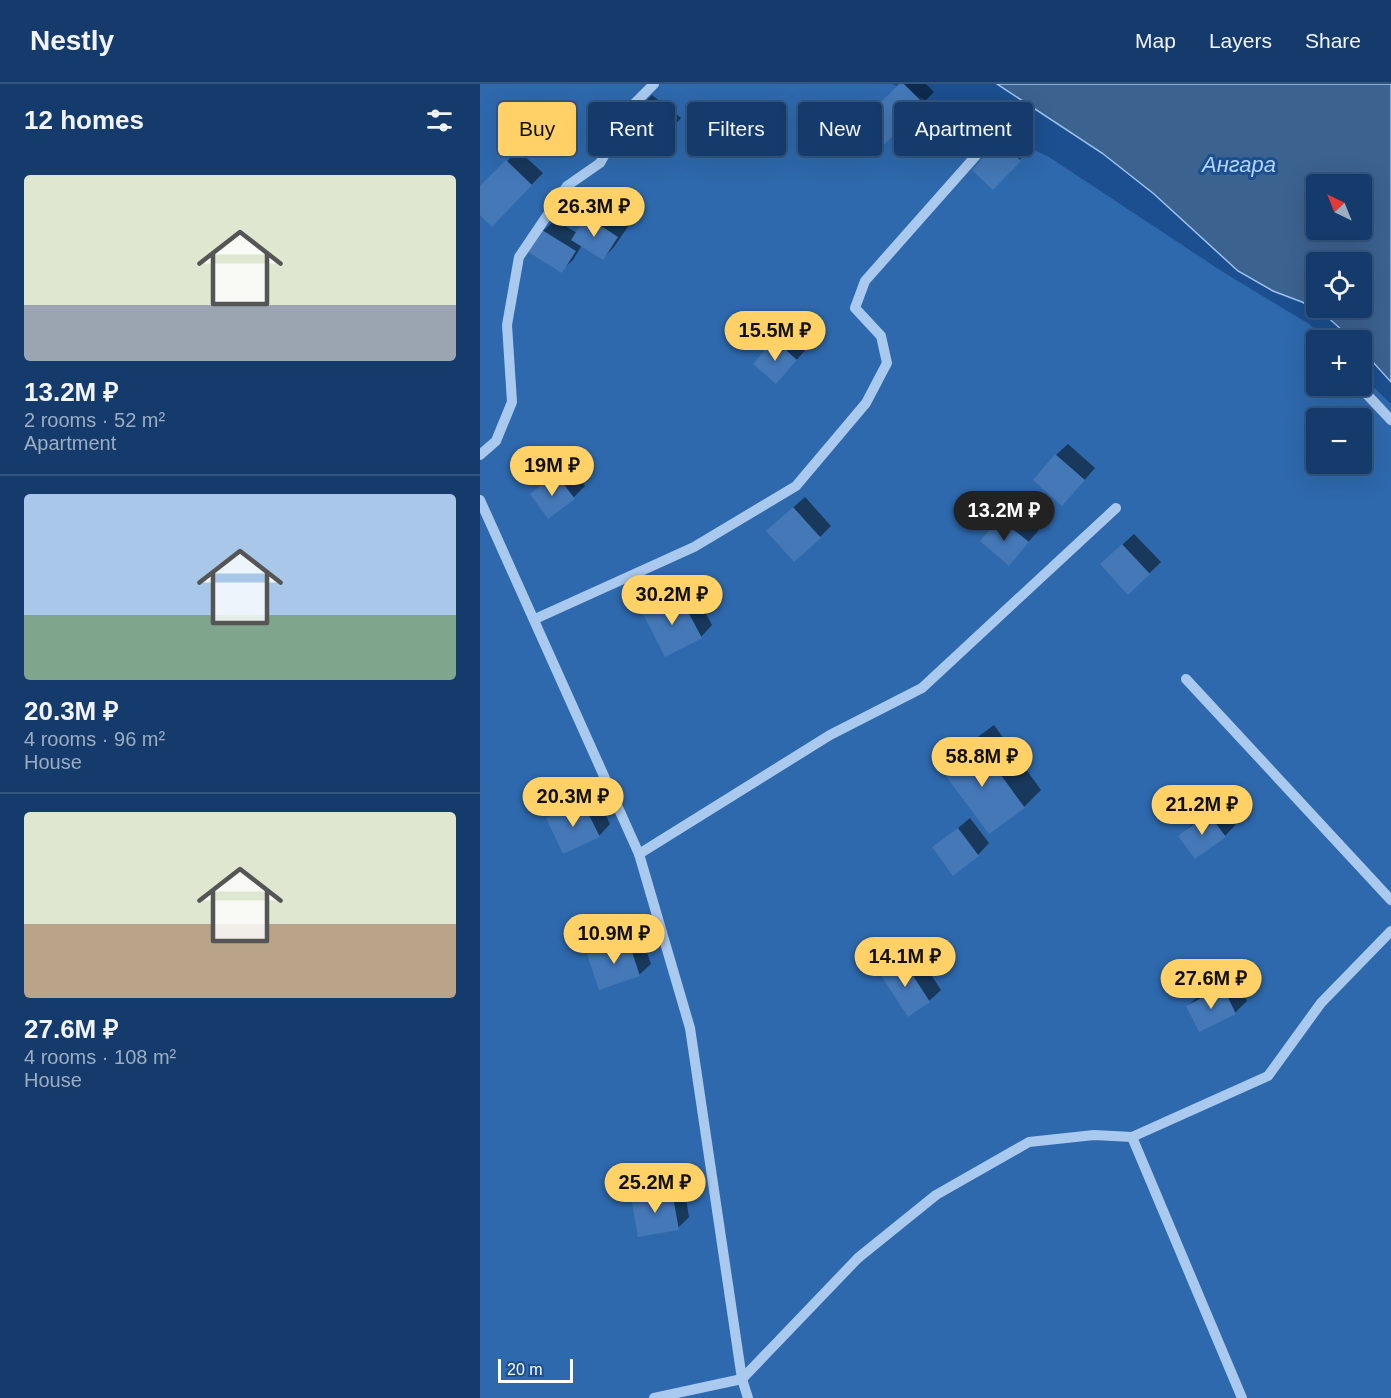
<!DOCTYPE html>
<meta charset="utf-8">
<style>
:root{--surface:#143b6b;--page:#214673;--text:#f1f3f6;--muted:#9dadc1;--line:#33557e;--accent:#ffd166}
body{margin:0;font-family:Arial,sans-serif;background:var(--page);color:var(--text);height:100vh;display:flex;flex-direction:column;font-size:22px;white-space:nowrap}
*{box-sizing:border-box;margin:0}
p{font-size:20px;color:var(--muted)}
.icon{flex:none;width:33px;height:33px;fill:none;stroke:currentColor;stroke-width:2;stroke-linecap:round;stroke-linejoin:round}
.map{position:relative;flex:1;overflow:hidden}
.panel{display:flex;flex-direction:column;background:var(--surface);width:480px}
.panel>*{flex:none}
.guide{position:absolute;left:18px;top:18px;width:570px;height:54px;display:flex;gap:12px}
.needle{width:39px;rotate:317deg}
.buttons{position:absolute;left:826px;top:90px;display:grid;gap:12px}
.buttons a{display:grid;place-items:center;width:66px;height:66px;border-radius:6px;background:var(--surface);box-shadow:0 6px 24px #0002,0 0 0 2px var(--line);font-size:30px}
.scale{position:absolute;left:18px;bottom:15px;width:75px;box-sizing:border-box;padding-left:6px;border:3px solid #fff;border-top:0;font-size:16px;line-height:21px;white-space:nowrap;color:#fff;-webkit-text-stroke:4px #1b4f8f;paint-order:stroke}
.price{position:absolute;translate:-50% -51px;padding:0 14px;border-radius:21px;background:var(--accent);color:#111;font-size:20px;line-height:39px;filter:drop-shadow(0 2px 3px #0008)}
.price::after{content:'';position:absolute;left:50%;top:36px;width:18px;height:14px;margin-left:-9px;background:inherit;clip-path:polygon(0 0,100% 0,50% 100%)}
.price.selected{background:#222;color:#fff}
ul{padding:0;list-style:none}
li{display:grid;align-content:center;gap:12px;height:318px;padding:0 24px}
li+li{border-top:2px solid var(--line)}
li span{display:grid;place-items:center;height:186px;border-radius:6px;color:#555}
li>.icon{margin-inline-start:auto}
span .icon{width:108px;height:108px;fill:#fffc;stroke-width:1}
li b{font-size:26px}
h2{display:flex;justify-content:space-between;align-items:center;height:72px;padding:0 24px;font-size:26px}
.tag{padding:0 21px;border-radius:6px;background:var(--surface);box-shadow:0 6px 24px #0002,0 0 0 2px var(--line);font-size:21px;line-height:54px}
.tag.selected{background:var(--accent);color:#111}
header{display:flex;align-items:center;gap:36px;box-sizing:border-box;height:84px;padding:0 30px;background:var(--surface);border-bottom:2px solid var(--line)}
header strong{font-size:28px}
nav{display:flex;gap:33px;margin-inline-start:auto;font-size:21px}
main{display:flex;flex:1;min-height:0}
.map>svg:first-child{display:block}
.green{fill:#2e69ad;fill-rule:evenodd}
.water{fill:#3c6290;stroke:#9cc4f0;stroke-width:1.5;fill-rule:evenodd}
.shadow{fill:#0007}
.building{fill:#4478b7}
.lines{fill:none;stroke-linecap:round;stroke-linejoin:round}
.minor{stroke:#a9c9ee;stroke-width:10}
.labels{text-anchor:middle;stroke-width:6;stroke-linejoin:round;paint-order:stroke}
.water-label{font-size:22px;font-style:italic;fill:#b5d3f5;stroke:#1b4f8f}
</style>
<header>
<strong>Nestly</strong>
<nav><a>Map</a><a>Layers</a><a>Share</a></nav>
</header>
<main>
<section class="panel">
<h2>12 homes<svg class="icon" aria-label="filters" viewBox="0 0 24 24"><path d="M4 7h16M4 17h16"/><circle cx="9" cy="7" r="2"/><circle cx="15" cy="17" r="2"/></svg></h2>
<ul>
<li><span style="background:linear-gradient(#dfe7d0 70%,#9aa5b1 0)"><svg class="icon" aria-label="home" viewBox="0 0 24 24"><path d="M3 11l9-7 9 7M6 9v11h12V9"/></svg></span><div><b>13.2M ₽</b><p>2 rooms · 52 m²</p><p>Apartment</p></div></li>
<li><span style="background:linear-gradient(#a9c7e8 65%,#7fa58c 0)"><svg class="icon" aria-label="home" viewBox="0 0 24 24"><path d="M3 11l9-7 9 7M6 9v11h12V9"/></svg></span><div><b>20.3M ₽</b><p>4 rooms · 96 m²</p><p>House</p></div></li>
<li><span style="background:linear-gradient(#dfe7d0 60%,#b9a48a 0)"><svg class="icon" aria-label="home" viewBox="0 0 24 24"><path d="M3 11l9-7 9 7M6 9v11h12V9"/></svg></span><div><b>27.6M ₽</b><p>4 rooms · 108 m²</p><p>House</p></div></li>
</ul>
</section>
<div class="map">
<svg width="911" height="1314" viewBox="0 0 911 1314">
<rect width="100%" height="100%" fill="#1b4f8f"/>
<path class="green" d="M0 0H412L569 73 743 188 829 240 846 256H837V302H882V292L911 320V1314H0ZM837 334H882V380H837Z"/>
<path class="water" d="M517 0H911V298L882 266V256H873L844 230 822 218 793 207 758 187 674 110 622 69ZM837 100H882V146H837ZM837 178H882V224H837Z"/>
<g class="shadow">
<path d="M421 0H446L454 8 394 69Z"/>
<path d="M172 11 201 34 175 63 161 22Z"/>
<path d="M532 46 551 64 513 104 494 85Z"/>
<path d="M38 66 63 89 12 141 0 129V105Z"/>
<path d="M119 121 149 141 134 163 123 174 102 161 93 176 81 187 63 147 75 136 97 149 107 133Z"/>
<path d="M306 245 328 263 307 287 295 256Z"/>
<path d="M588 360 615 384 594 408 576 371Z"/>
<path d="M89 380 105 402 94 413 52 411Z"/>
<path d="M325 413 351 442 340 453 299 436Z"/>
<path d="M532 424 559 446 529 480 502 457Z"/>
<path d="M654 450 681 478 649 509 633 469Z"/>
<path d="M211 501 232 541 221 553 165 530 176 519Z"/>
<path d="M514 641 561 706 544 723 462 684 479 667Z"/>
<path d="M114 706 130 740 119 752 68 734 79 723Z"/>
<path d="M740 719 756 740 745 752H700L711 741Z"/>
<path d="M490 734 509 759 498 771 454 764Z"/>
<path d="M159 846 171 880 159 891 109 870 120 859Z"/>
<path d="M435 866 461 906 449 917 402 891 413 879Z"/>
<path d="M755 893 767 917 755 929 708 922 719 911Z"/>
<path d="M203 1096 209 1133 198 1144 153 1114 164 1103Z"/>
</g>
<g class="building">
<path d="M419 0H424L444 20 394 71 371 49Z"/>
<path d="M160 21 191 46 175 65 144 40Z"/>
<path d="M520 56 541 77 513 106 492 86Z"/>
<path d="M26 76 52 101 12 143 0 131V102Z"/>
<path d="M106 132 138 153 123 176 91 156Z"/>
<path d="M62 146 96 167 82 189 48 168Z"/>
<path d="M294 255 317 276 296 300 273 280Z"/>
<path d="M575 370 605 396 582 422 553 396Z"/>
<path d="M76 390 95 415 68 435 50 410Z"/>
<path d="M313 423 341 454 314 478 286 447Z"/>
<path d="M519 434 549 458 529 482 500 457Z"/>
<path d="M642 460 670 490 648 511 620 480Z"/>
<path d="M199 511 222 554 185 573 163 530Z"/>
<path d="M496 657 545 724 509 750 460 684Z"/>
<path d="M102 717 120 753 83 770 66 734Z"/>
<path d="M728 729 746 753 715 775 698 752Z"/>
<path d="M478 744 499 772 473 792 452 763Z"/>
<path d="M148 856 160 892 119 906 107 870Z"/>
<path d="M423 876 450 918 428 933 400 890Z"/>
<path d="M743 903 756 930 719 948 706 922Z"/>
<path d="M192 1107 199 1146 158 1153 151 1114Z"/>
</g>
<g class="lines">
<g class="minor">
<path d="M879 302 911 336"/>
<path d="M0 371 16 357 32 318 27 241 39 173 87 102 120 79 152 22 174 0"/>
<path d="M0 416 159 770 210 944 262 1295 268 1314"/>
<path d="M55 535 214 463 316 402 386 319 407 279 401 252 375 224 385 197 508 58"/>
<path d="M706 595 911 816"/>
<path d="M159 770 350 651 442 604 636 424"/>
<path d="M652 1053 762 1314"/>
<path d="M174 1314 262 1295 378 1174 456 1111 549 1058 614 1051 652 1053 788 992 841 919 911 847"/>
</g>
</g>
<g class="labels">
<g class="water-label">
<text x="759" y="88">Ангара</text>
</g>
</g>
</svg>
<div class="buttons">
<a><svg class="needle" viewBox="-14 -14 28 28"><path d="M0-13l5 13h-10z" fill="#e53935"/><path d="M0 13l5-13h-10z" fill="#9dadc1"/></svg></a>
<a><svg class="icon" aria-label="locate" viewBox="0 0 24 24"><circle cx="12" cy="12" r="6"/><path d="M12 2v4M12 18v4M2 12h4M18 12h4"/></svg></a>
<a>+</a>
<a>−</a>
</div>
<div class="scale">20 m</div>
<b class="price" style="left:114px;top:154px">26.3M ₽</b>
<b class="price" style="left:295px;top:278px">15.5M ₽</b>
<b class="price" style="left:72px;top:413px">19M ₽</b>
<b class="price selected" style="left:524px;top:458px">13.2M ₽</b>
<b class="price" style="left:192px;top:542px">30.2M ₽</b>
<b class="price" style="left:502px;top:704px">58.8M ₽</b>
<b class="price" style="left:93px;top:744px">20.3M ₽</b>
<b class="price" style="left:722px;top:752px">21.2M ₽</b>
<b class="price" style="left:134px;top:881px">10.9M ₽</b>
<b class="price" style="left:425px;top:904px">14.1M ₽</b>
<b class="price" style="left:731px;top:926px">27.6M ₽</b>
<b class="price" style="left:175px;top:1130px">25.2M ₽</b>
<div class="guide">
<a class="tag selected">Buy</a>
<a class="tag">Rent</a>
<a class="tag">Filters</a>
<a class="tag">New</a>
<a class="tag">Apartment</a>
</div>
</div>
</main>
